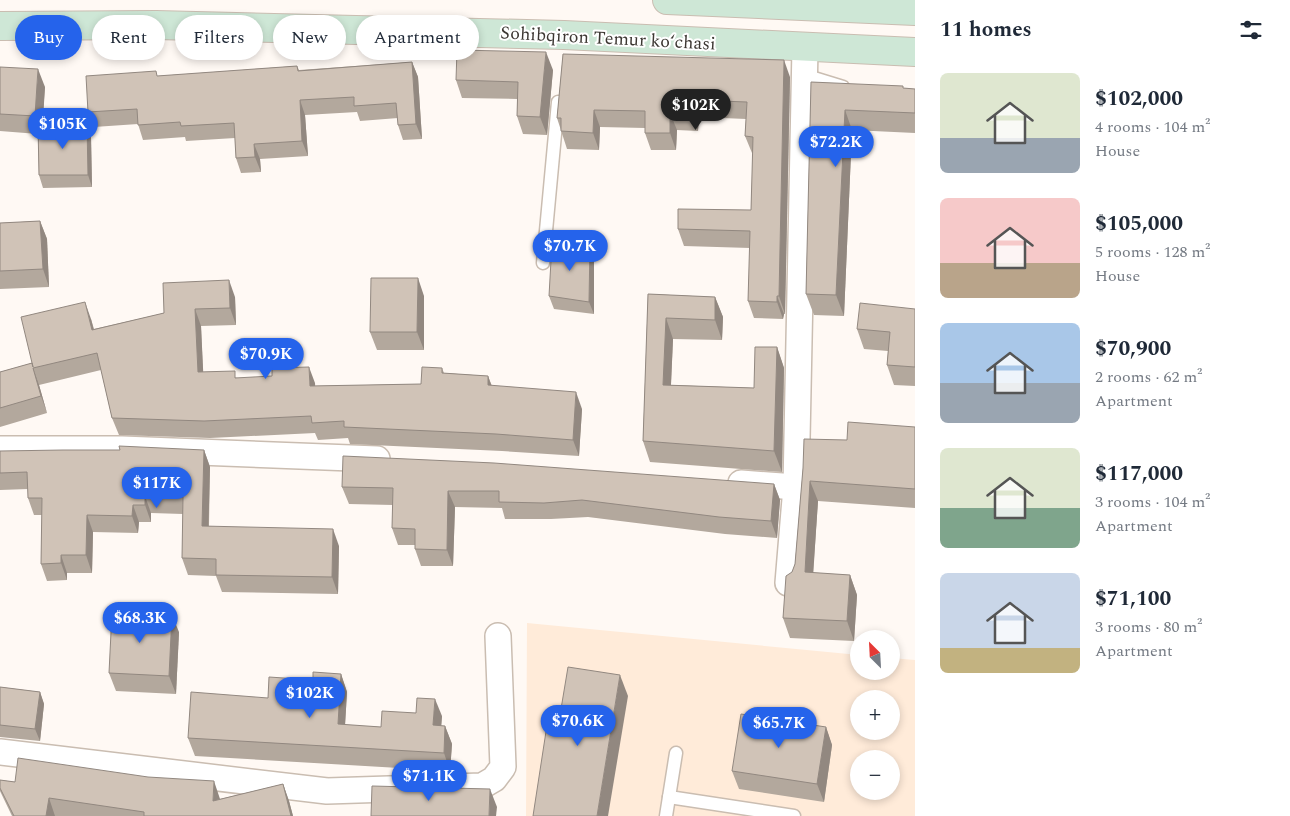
<!DOCTYPE html>
<meta charset="utf-8">
<style>
:root{--surface:#fff;--page:#f6f6f7;--text:#1f2937;--muted:#747a83;--accent:#2563eb}
body{margin:0;font-family:Spectral,serif;background:var(--page);color:var(--text);height:100vh;display:flex;flex-direction:column;font-size:19px;white-space:nowrap}
*{box-sizing:border-box;margin:0}
p{font-size:16px;color:var(--muted)}
.icon{flex:none;width:28px;height:28px;fill:none;stroke:currentColor;stroke-width:2;stroke-linecap:round;stroke-linejoin:round}
.map{position:relative;flex:1;overflow:hidden}
.panel{display:flex;flex-direction:column;background:var(--surface);width:375px}
.panel>*{flex:none}
.guide{position:absolute;left:15px;top:15px;width:475px;height:45px;display:flex;gap:10px}
.needle{width:32px;rotate:336deg}
.buttons{position:absolute;left:850px;top:630px;display:grid;gap:10px}
.buttons a{display:grid;place-items:center;width:50px;height:50px;border-radius:50%;background:var(--surface);box-shadow:0 2px 8px #0003;font-size:25px}
.price{position:absolute;translate:-50% -42px;padding:0 11px;border-radius:18px;background:var(--accent);color:#fff;font-size:16px;line-height:32px;filter:drop-shadow(0 1px 2px #0008)}
.price::after{content:'';position:absolute;left:50%;top:30px;width:15px;height:11px;margin-left:-8px;background:inherit;clip-path:polygon(0 0,100% 0,50% 100%)}
.price.active{background:#222;color:#fff}
ul{padding:0;list-style:none}
li{display:flex;align-items:center;gap:15px;height:125px;padding:0 25px}
li span{display:grid;place-items:center;flex:none;width:140px;height:100px;border-radius:8px;color:#555}
li>.icon{margin-inline-start:auto}
span .icon{width:60px;height:60px;fill:#fffc;stroke-width:1}
li b{font-size:21px}
h2{display:flex;justify-content:space-between;align-items:center;height:60px;padding:0 25px;font-size:21px}
.chip{padding:0 18px;border-radius:22px;background:var(--surface);box-shadow:0 2px 8px #0003;font-size:18px;line-height:45px}
.chip.active{background:var(--accent);color:#fff}
main{display:flex;flex:1;min-height:0}
.map>svg:first-child{display:block}
.built{fill:#ffebd9;fill-rule:evenodd}
.lines{fill:none;stroke-linecap:round;stroke-linejoin:round}
.service-casing{stroke:#cabdb1;stroke-width:15}
.minor-casing{stroke:#cabdb1;stroke-width:28}
.secondary-casing{stroke:#cabdb1;stroke-width:30}
.service{stroke:#fff;stroke-width:12}
.minor{stroke:#fff;stroke-width:25}
.secondary{stroke:#cee7d6;stroke-width:28}
.wall{fill:#b3a89d}
.shaded-wall{fill:#928880}
.building{fill:#d0c3b7;stroke:#928880}
.labels{text-anchor:middle;stroke-width:4;stroke-linejoin:round;paint-order:stroke}
.street-label{font-size:18px;fill:#3c3732;stroke:#fff}
</style>
<main>
<div class="map">
<svg width="915" height="816" viewBox="0 0 915 816">
<rect width="100%" height="100%" fill="#fff9f4"/>
<path class="built" d="M527 623 859 655V671H891V658L915 660V816H526ZM859 699H891V731H859ZM859 759H891V791H859Z"/>
<g class="lines">
<defs>
<g id="service">
<path d="M804 75 843 87"/>
<path d="M543 263 558 102"/>
<path d="M669 797 794 816"/>
<path d="M666 816 676 753"/>
</g>
<g id="minor">
<path d="M0 449H122L377 459"/>
<path d="M741 483 796 487"/>
<path d="M788 583 796 487 805 48"/>
<path d="M0 752 327 791 482 786 494 779 503 767 498 636"/>
</g>
<g id="secondary">
<path d="M667 0 915 11"/>
<path d="M0 26 156 25 564 35 915 52"/>
</g>
</defs>
<use href="#service" class="service-casing"/>
<use href="#minor" class="minor-casing"/>
<use href="#secondary" class="secondary-casing"/>
<use href="#service" class="service"/>
<use href="#minor" class="minor"/>
<use href="#secondary" class="secondary"/>
</g>
<g class="wall">
<path d="M563 54 790 77 785 314H784L783 319 754 318 748 301 750 248 684 246 678 229 751 210 753 153H752L745 136 746 119 699 117 698 131 677 130 676 150H651L645 133V128L600 127 599 150 567 149 557 118Z"/>
<path d="M412 62 418 77 422 139 403 140 398 125V118L360 121 357 112 305 115 308 156 260 159 261 172 241 173 236 158 235 138 186 141 185 137 143 140 138 124 94 127 88 112 158 76 297 66 299 70Z"/>
<path d="M0 67 45 87 42 125 91 137 92 187 43 188 39 175 38 134 0 131Z"/>
<path d="M553 70 547 135 523 134 517 116V99L462 98 456 80Z"/>
<path d="M811 82 915 89V133L852 130 844 316 814 315 806 294Z"/>
<path d="M40 221 47 239 49 287 0 289V223Z"/>
<path d="M594 257V314L554 309 549 296Z"/>
<path d="M648 294 715 297 723 317 722 340 673 339 671 385 754 388 777 347 784 368 782 472 650 462 643 441Z"/>
<path d="M424 296V350H377L370 332Z"/>
<path d="M235 297 236 325 201 326 203 372 238 378 315 383V386L421 384 442 368 444 373 488 376 492 386 582 409 579 456 502 451 350 444 348 438 318 440 315 433 210 438 119 435 112 418 101 370 39 385 47 413 0 427V372L32 363 91 319 94 329Z"/>
<path d="M915 309V386L894 385 887 365 888 351 864 349 857 329Z"/>
<path d="M915 427V508L818 501 813 573 850 575 857 595 854 641 790 638 783 618 792 572 795 564 803 468 847 440Z"/>
<path d="M204 450 210 467 209 526 339 546 338 594 222 592 216 576 188 575 182 558 183 514 151 513V522H139L138 533 93 532 92 573H67V580L47 581 41 564 42 515H34L28 498V489L0 490V451Z"/>
<path d="M774 484 780 500 777 538 725 534 588 517 551 519H505L502 508 455 507 453 566H421L415 549V545H398L392 528 393 505 349 504 342 487Z"/>
<path d="M179 632 176 694 116 691 109 673Z"/>
<path d="M341 674 347 692 345 725 381 727 442 716 441 726H445L452 744 450 771 195 756 188 738 268 698 313 680Z"/>
<path d="M0 687 40 692 44 704 40 741 0 737Z"/>
<path d="M826 727 832 745 824 802 739 789 732 771Z"/>
<path d="M0 780 15 782 220 799 283 784 289 801 293 816H12L0 791Z"/>
</g>
<g class="shaded-wall">
<path d="M546 52 553 70 547 135 540 117Z"/>
<path d="M784 60 790 77 785 314 779 296Z"/>
<path d="M412 62 418 77 422 139 416 124Z"/>
<path d="M38 69 45 87 42 134 35 116Z"/>
<path d="M300 100 305 115 308 156 302 141Z"/>
<path d="M693 100 699 117 698 131 692 113Z"/>
<path d="M594 110 600 127 599 150 593 133Z"/>
<path d="M845 110 852 130 844 316 836 295Z"/>
<path d="M670 113 677 130 676 150 670 133Z"/>
<path d="M87 125 91 137 92 187 88 175Z"/>
<path d="M254 144 260 159 261 172 255 157Z"/>
<path d="M40 221 47 239 49 287 43 269Z"/>
<path d="M590 245 594 257V314L589 302Z"/>
<path d="M418 278 424 296V350L417 332Z"/>
<path d="M229 280 235 297 236 325 230 308Z"/>
<path d="M777 296 784 314 783 319 777 302Z"/>
<path d="M715 297 723 317 722 340 715 320Z"/>
<path d="M85 302 91 319 98 347 92 330Z"/>
<path d="M195 309 201 326 204 389 198 372Z"/>
<path d="M666 318 673 339 670 405 663 385Z"/>
<path d="M777 347 784 368 782 472 774 451Z"/>
<path d="M309 367 315 383 316 403 310 386Z"/>
<path d="M33 368 39 385 47 413 41 396Z"/>
<path d="M488 376 494 393 488 385Z"/>
<path d="M576 392 582 409 579 456 573 440Z"/>
<path d="M204 450 210 467 208 543 202 526Z"/>
<path d="M810 481 818 501 812 592 805 572Z"/>
<path d="M774 484 780 500 777 538 771 521Z"/>
<path d="M448 491 455 507 453 566 447 550Z"/>
<path d="M145 496 151 513V522L145 505Z"/>
<path d="M133 505 139 522 138 533 132 516Z"/>
<path d="M87 515 93 532 92 573 86 555Z"/>
<path d="M333 529 339 546 338 594 332 577Z"/>
<path d="M61 555 67 573V580L61 563Z"/>
<path d="M850 575 857 595 854 641 847 621Z"/>
<path d="M172 615 179 632 176 694 169 676Z"/>
<path d="M341 674 347 692 344 742 338 724Z"/>
<path d="M620 675 628 696 608 816H597Z"/>
<path d="M40 692 44 704 40 741 35 729Z"/>
<path d="M435 699 442 716 440 743 433 725Z"/>
<path d="M445 726 452 744 450 771 444 753Z"/>
<path d="M826 727 832 745 824 802 817 784Z"/>
<path d="M214 781 220 799 213 801Z"/>
<path d="M283 784 289 801 293 816H291Z"/>
<path d="M490 789 497 807 496 816H489Z"/>
<path d="M49 798 55 816H46Z"/>
</g>
<g class="building">
<path d="M457 50 546 52 540 117 517 116 518 82 456 80Z"/>
<path d="M563 54 784 60 779 296H777V302L748 301 750 231 678 229V209L751 210 753 137 745 136 747 102 693 100 692 113H670V133H645V111L594 110 593 133 561 131V118H557Z"/>
<path d="M412 62 416 124 398 125 396 103 354 106V97L300 100 302 141 254 144 255 157 236 158 234 123 181 126 180 122 138 125 137 109 88 112 86 76 156 71 157 76 297 66 298 71Z"/>
<path d="M0 67 38 69 35 116 0 114Z"/>
<path d="M811 82 903 86V88L915 89V113L845 110 836 295 806 294Z"/>
<path d="M38 125H87L88 175H39Z"/>
<path d="M40 221 43 269 0 271V223Z"/>
<path d="M552 243 590 245 589 302 549 296Z"/>
<path d="M371 278H418L417 332H370Z"/>
<path d="M229 280 230 308 195 309 198 372 235 371V378L272 376V368L309 367 310 386 421 384 422 367 442 368V373L488 376V385L576 392 573 440 496 434 344 427V421L312 423 311 416 204 421 112 418 97 353 33 368 41 396 0 408V372L32 363 33 367 21 317 85 302 92 330 164 313 163 283Z"/>
<path d="M648 294 715 297V320L666 318 663 385 754 388 755 347H777L774 451 643 441Z"/>
<path d="M860 303 915 309V367L887 365 890 332 857 329Z"/>
<path d="M848 422 915 427V489L810 481 805 572 850 575 847 621 783 618 786 576 792 572 795 564 803 468 804 439 847 440Z"/>
<path d="M119 446 204 450 202 526 333 529 332 577 216 575V559L182 558 183 497 145 496V505H133L132 516 87 515 86 555H61V563L41 564 42 498H28L27 472 0 473V451L63 450H120Z"/>
<path d="M343 456 494 463 774 484 771 521 719 517 582 500 544 503 499 502V491H448L447 550 415 549V529L392 528 393 488 342 487Z"/>
<path d="M112 612 172 615 169 676 109 673Z"/>
<path d="M568 667 620 675 597 816H533L547 725 558 727Z"/>
<path d="M313 672 341 674 338 724 381 727 382 711 416 713 417 698 435 699 433 725 445 726 444 753 188 738 191 692 268 698 269 677 313 680Z"/>
<path d="M0 687 40 692 35 729 0 725Z"/>
<path d="M741 714 826 727 817 784 732 771Z"/>
<path d="M18 758 148 777 214 781 213 801 283 784 291 816H144V812L49 798 46 816H14L0 788V780L15 782Z"/>
<path d="M372 786 490 789 489 816H371Z"/>
</g>
<g class="labels">
<g class="street-label">
<text transform="translate(608 38) rotate(3)" y="6">Sohibqiron Temur koʻchasi</text>
</g>
</g>
</svg>
<div class="buttons">
<a><svg class="needle" viewBox="-14 -14 28 28"><path d="M0-13l5 13h-10z" fill="#e53935"/><path d="M0 13l5-13h-10z" fill="#747a83"/></svg></a>
<a>+</a>
<a>−</a>
</div>
<b class="price active" style="left:696px;top:131px">$102K</b>
<b class="price" style="left:63px;top:150px">$105K</b>
<b class="price" style="left:836px;top:168px">$72.2K</b>
<b class="price" style="left:570px;top:272px">$70.7K</b>
<b class="price" style="left:266px;top:380px">$70.9K</b>
<b class="price" style="left:157px;top:509px">$117K</b>
<b class="price" style="left:140px;top:644px">$68.3K</b>
<b class="price" style="left:310px;top:719px">$102K</b>
<b class="price" style="left:578px;top:747px">$70.6K</b>
<b class="price" style="left:779px;top:749px">$65.7K</b>
<b class="price" style="left:429px;top:802px">$71.1K</b>
<div class="guide">
<a class="chip active">Buy</a>
<a class="chip">Rent</a>
<a class="chip">Filters</a>
<a class="chip">New</a>
<a class="chip">Apartment</a>
</div>
</div>
<section class="panel">
<h2>11 homes<svg class="icon" aria-label="filters" viewBox="0 0 24 24"><path d="M4 7h16M4 17h16"/><circle cx="9" cy="7" r="2"/><circle cx="15" cy="17" r="2"/></svg></h2>
<ul>
<li><span style="background:linear-gradient(#dfe7d0 65%,#9aa5b1 0)"><svg class="icon" aria-label="home" viewBox="0 0 24 24"><path d="M3 11l9-7 9 7M6 9v11h12V9"/></svg></span><div><b>$102,000</b><p>4 rooms · 104 m²</p><p>House</p></div></li>
<li><span style="background:linear-gradient(#f6c9c9 65%,#b9a48a 0)"><svg class="icon" aria-label="home" viewBox="0 0 24 24"><path d="M3 11l9-7 9 7M6 9v11h12V9"/></svg></span><div><b>$105,000</b><p>5 rooms · 128 m²</p><p>House</p></div></li>
<li><span style="background:linear-gradient(#a9c7e8 60%,#9aa5b1 0)"><svg class="icon" aria-label="home" viewBox="0 0 24 24"><path d="M3 11l9-7 9 7M6 9v11h12V9"/></svg></span><div><b>$70,900</b><p>2 rooms · 62 m²</p><p>Apartment</p></div></li>
<li><span style="background:linear-gradient(#dfe7d0 60%,#7fa58c 0)"><svg class="icon" aria-label="home" viewBox="0 0 24 24"><path d="M3 11l9-7 9 7M6 9v11h12V9"/></svg></span><div><b>$117,000</b><p>3 rooms · 104 m²</p><p>Apartment</p></div></li>
<li><span style="background:linear-gradient(#c9d6e8 75%,#c2b280 0)"><svg class="icon" aria-label="home" viewBox="0 0 24 24"><path d="M3 11l9-7 9 7M6 9v11h12V9"/></svg></span><div><b>$71,100</b><p>3 rooms · 80 m²</p><p>Apartment</p></div></li>
</ul>
</section>
</main>
